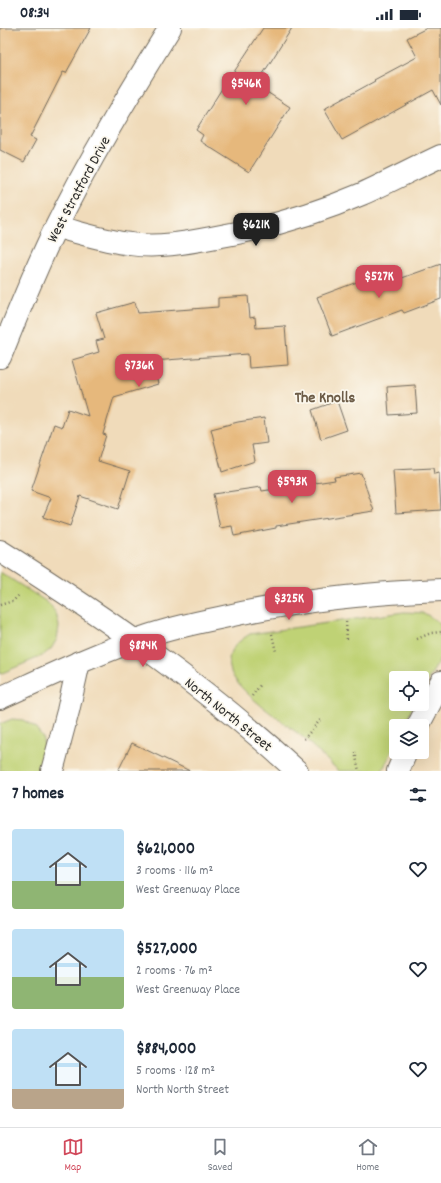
<!DOCTYPE html>
<meta charset="utf-8">
<style>
:root{--surface:#fff;--page:#f2f2f3;--text:#1f2937;--muted:#747a83;--line:#e0e1e3;--accent:#d1495b}
body{margin:0;font-family:Dekko,sans-serif;background:var(--page);color:var(--text);height:100vh;display:flex;flex-direction:column;font-size:15px;white-space:nowrap}
*{box-sizing:border-box;margin:0}
p{font-size:13px;color:var(--muted)}
.icon{flex:none;width:22px;height:22px;fill:none;stroke:currentColor;stroke-width:2;stroke-linecap:round;stroke-linejoin:round}
.map{position:relative;height:743px;overflow:hidden}
.side{display:flex;flex-direction:column;background:var(--surface);flex:1}
.side>*{flex:none}
.fabs{position:absolute;left:389px;top:643px;display:grid;gap:8px}
.fabs a{display:grid;place-items:center;width:40px;height:40px;border-radius:4px;background:var(--surface);box-shadow:0 4px 16px #0002;font-size:20px}
.price{position:absolute;translate:-50% -34px;padding:0 9px;border-radius:8px;background:var(--accent);color:#fff;font-size:13px;line-height:26px;filter:drop-shadow(0 1px 2px #0008)}
.price::after{content:'';position:absolute;left:50%;top:24px;width:12px;height:9px;margin-left:-6px;background:inherit;clip-path:polygon(0 0,100% 0,50% 100%)}
.price.current{background:#222;color:#fff}
ul{padding:0;list-style:none}
li{display:flex;align-items:center;gap:12px;height:100px;padding:0 12px}
li span{display:grid;place-items:center;flex:none;width:112px;height:80px;border-radius:4px;color:#555}
li>.icon{margin-inline-start:auto}
span .icon{width:48px;height:48px;fill:#fffc;stroke-width:1}
li b{font-size:17px}
h2{display:flex;justify-content:space-between;align-items:center;height:48px;padding:0 12px;font-size:17px}
.status{display:flex;justify-content:space-between;align-items:center;height:28px;padding:0 20px;background:var(--surface);direction:ltr}
.status svg{height:11px;fill:currentColor}
.tab-bar{display:flex;justify-content:space-around;align-items:center;height:56px;border-top:1px solid var(--line);background:var(--surface);font-size:11px;color:var(--muted)}
.tab-bar a{display:grid;justify-items:center;gap:2px}
.tab-bar .current{color:var(--accent)}
.map>svg:first-child{display:block}
.green{fill:#bfd275;stroke:#757e50}
.building{fill:#e6b87b}
.lines{fill:none;stroke-linecap:round;stroke-linejoin:round}
.street-casing{stroke:#70695d;stroke-width:24}
.path{stroke:#70695d;stroke-width:2.5;stroke-dasharray:1 3;stroke-linecap:butt}
.street{stroke:#fff;stroke-width:22}
.labels{text-anchor:middle;stroke-width:3.5;stroke-linejoin:round;paint-order:stroke}
.street-label{font-size:15px;fill:#2b2b2b;stroke:#fbf7ec}
.neighbourhood-label{font-size:16px;font-weight:bold;fill:#6c5c47;stroke:#fbf7ec}
</style>
<div class="status"><b>08:34</b><svg viewBox="0 0 49 12"><path d="M0 12V9h3v3zM5 12V6h3v6zM10 12V3h3v9zM15 12V0h3v12zM26 1h20v11H26zM47 4h2v5h-2z"/></svg></div>
<div class="map">
<svg width="441" height="743" viewBox="0 0 441 743">
<rect width="100%" height="100%" fill="#fbf7ec"/>
<filter id="ink" filterUnits="userSpaceOnUse"><feTurbulence type="fractalNoise" baseFrequency=".025" numOctaves="2"/><feDisplacementMap in="SourceGraphic" scale="8" xChannelSelector="R" yChannelSelector="G"/><feConvolveMatrix kernelMatrix="1 2 1 2 8 2 1 2 1" color-interpolation-filters="sRGB"/></filter>
<filter id="wash" filterUnits="userSpaceOnUse"><feTurbulence type="fractalNoise" baseFrequency=".012" numOctaves="4" result="noise"/><feDisplacementMap in="SourceGraphic" scale="16" xChannelSelector="R" yChannelSelector="G"/><feGaussianBlur stdDeviation="0.9" result="paint"/><feColorMatrix in="noise" values="0 0 0 0 0 0 0 0 0 0 0 0 0 0 0 0 0 1.4 0 .05"/><feComposite in="paint" operator="in"/></filter>
<g filter="url(#wash)">
<rect width="100%" height="100%" fill="#f0dbba"/>
<g class="green">
<path d="M0 544 47 574 56 585 59 598 57 611 51 621 42 628 0 646Z"/>
<path d="M404 584 424 585 437 593 441 598V630L422 662V650H396V676H414L404 698H396V716L382 743H339C327 732 316 722 305 711 287 696 233 662 230 640 226 623 237 614 250 606Z"/>
<path d="M12 691 23 692 35 699 42 708 45 722 39 743H0V696Z"/>
</g>
<g id="blocks">
<g class="building">
<path d="M0 0H91L66 45 63 44 30 109 36 112 24 134 0 122Z"/>
<path d="M263 0H292L256 57 290 79 249 144 200 113 203 107 196 102 231 46 232 47Z"/>
<path d="M427 0H441V77L433 62 342 112 324 81 375 53 374 52 417 29 407 10Z"/>
<path d="M441 236V271L404 285 402 282 332 308 317 269 373 248 377 259Z"/>
<path d="M248 268 250 290 255 289 256 300 285 298 288 337 249 340 248 326 152 333 158 356 114 369 103 406 106 407 98 433 130 443 118 481 80 468 70 498 43 489 51 470 31 463 54 396 62 399 68 381 88 388 72 332 99 324 96 313 104 311 96 285 135 274 138 285 218 279V270Z"/>
<path d="M415 357 417 385 389 387 387 359Z"/>
<path d="M337 373 347 402 321 411 312 382Z"/>
<path d="M264 390 267 415 252 417 255 433 222 444 211 401 238 394Z"/>
<path d="M433 440 434 446 439 445 441 482 396 485 393 442Z"/>
<path d="M361 445 374 483 276 498V500L234 508 232 498 220 500 213 466 261 459 262 463 335 452 334 449Z"/>
<path d="M132 715 190 743H118Z"/>
</g>
</g>
</g>
<g filter="url(#ink)">
<use href="#blocks" fill-opacity="0" stroke="#70695d" stroke-width="1"/>
<g class="lines">
<defs>
<g id="street">
<path d="M57 199C81 205 105 213 130 216 157 220 185 215 211 210 264 201 313 187 362 166 389 154 415 140 441 128"/>
<path d="M0 329C17 287 34 244 54 203 88 133 129 66 170 0"/>
<path d="M0 523C104 589 207 659 297 743"/>
<path d="M0 670C49 648 97 625 148 608 171 600 195 595 219 590 293 573 365 565 441 562"/>
<path d="M418 698 441 654"/>
<path d="M52 743 68 683 79 634"/>
<path d="M398 743 406 724"/>
</g>
</defs>
<use href="#street" class="street-casing"/>
<g class="path">
<path d="M0 577 13 573 20 566"/>
<path d="M346 594 347 614"/>
<path d="M272 606 276 624"/>
<path d="M417 611 431 605 441 604"/>
<path d="M252 668 261 656"/>
<path d="M304 711 321 691"/>
<path d="M355 724 359 743"/>
</g>
<use href="#street" class="street"/>
</g>
</g>
<g class="labels">
<g class="street-label">
<text transform="translate(78 161) rotate(-62)" y="5">West Stratford Drive</text>
<text transform="translate(229 686) rotate(39)" y="5">North North Street</text>
</g>
<g class="neighbourhood-label">
<text x="325" y="374">The Knolls</text>
</g>
</g>
</svg>
<div class="fabs">
<a><svg class="icon" aria-label="locate" viewBox="0 0 24 24"><circle cx="12" cy="12" r="6"/><path d="M12 2v4M12 18v4M2 12h4M18 12h4"/></svg></a>
<a><svg class="icon" aria-label="layers" viewBox="0 0 24 24"><path d="M12 4l9 5-9 5-9-5zM3 14l9 5 9-5"/></svg></a>
</div>
<b class="price" style="left:246px;top:78px">$546K</b>
<b class="price current" style="left:256px;top:219px">$621K</b>
<b class="price" style="left:379px;top:271px">$527K</b>
<b class="price" style="left:139px;top:360px">$736K</b>
<b class="price" style="left:292px;top:476px">$593K</b>
<b class="price" style="left:289px;top:593px">$325K</b>
<b class="price" style="left:143px;top:640px">$884K</b>
</div>
<section class="side">
<h2>7 homes<svg class="icon" aria-label="filters" viewBox="0 0 24 24"><path d="M4 7h16M4 17h16"/><circle cx="9" cy="7" r="2"/><circle cx="15" cy="17" r="2"/></svg></h2>
<ul>
<li><span style="background:linear-gradient(#bfe0f5 65%,#8fb573 0)"><svg class="icon" aria-label="home" viewBox="0 0 24 24"><path d="M3 11l9-7 9 7M6 9v11h12V9"/></svg></span><div><b>$621,000</b><p>3 rooms · 116 m²</p><p>West Greenway Place</p></div><svg class="icon" aria-label="heart" viewBox="0 0 24 24"><path d="M12 20l-8-8c-3-5 5-10 8-4 3-6 11-1 8 4z"/></svg></li>
<li><span style="background:linear-gradient(#bfe0f5 60%,#8fb573 0)"><svg class="icon" aria-label="home" viewBox="0 0 24 24"><path d="M3 11l9-7 9 7M6 9v11h12V9"/></svg></span><div><b>$527,000</b><p>2 rooms · 76 m²</p><p>West Greenway Place</p></div><svg class="icon" aria-label="heart" viewBox="0 0 24 24"><path d="M12 20l-8-8c-3-5 5-10 8-4 3-6 11-1 8 4z"/></svg></li>
<li><span style="background:linear-gradient(#bfe0f5 75%,#b9a48a 0)"><svg class="icon" aria-label="home" viewBox="0 0 24 24"><path d="M3 11l9-7 9 7M6 9v11h12V9"/></svg></span><div><b>$884,000</b><p>5 rooms · 128 m²</p><p>North North Street</p></div><svg class="icon" aria-label="heart" viewBox="0 0 24 24"><path d="M12 20l-8-8c-3-5 5-10 8-4 3-6 11-1 8 4z"/></svg></li>
</ul>
</section>
<nav class="tab-bar">
<a class="current"><svg class="icon" aria-label="map" viewBox="0 0 24 24"><path d="M3 6l6-2 6 2 6-2v14l-6 2-6-2-6 2zM9 4v14M15 6v14"/></svg>Map</a>
<a><svg class="icon" aria-label="saved" viewBox="0 0 24 24"><path d="M7 4h10v16l-5-4-5 4z"/></svg>Saved</a>
<a><svg class="icon" aria-label="home" viewBox="0 0 24 24"><path d="M3 11l9-7 9 7M6 9v11h12V9"/></svg>Home</a>
</nav>
